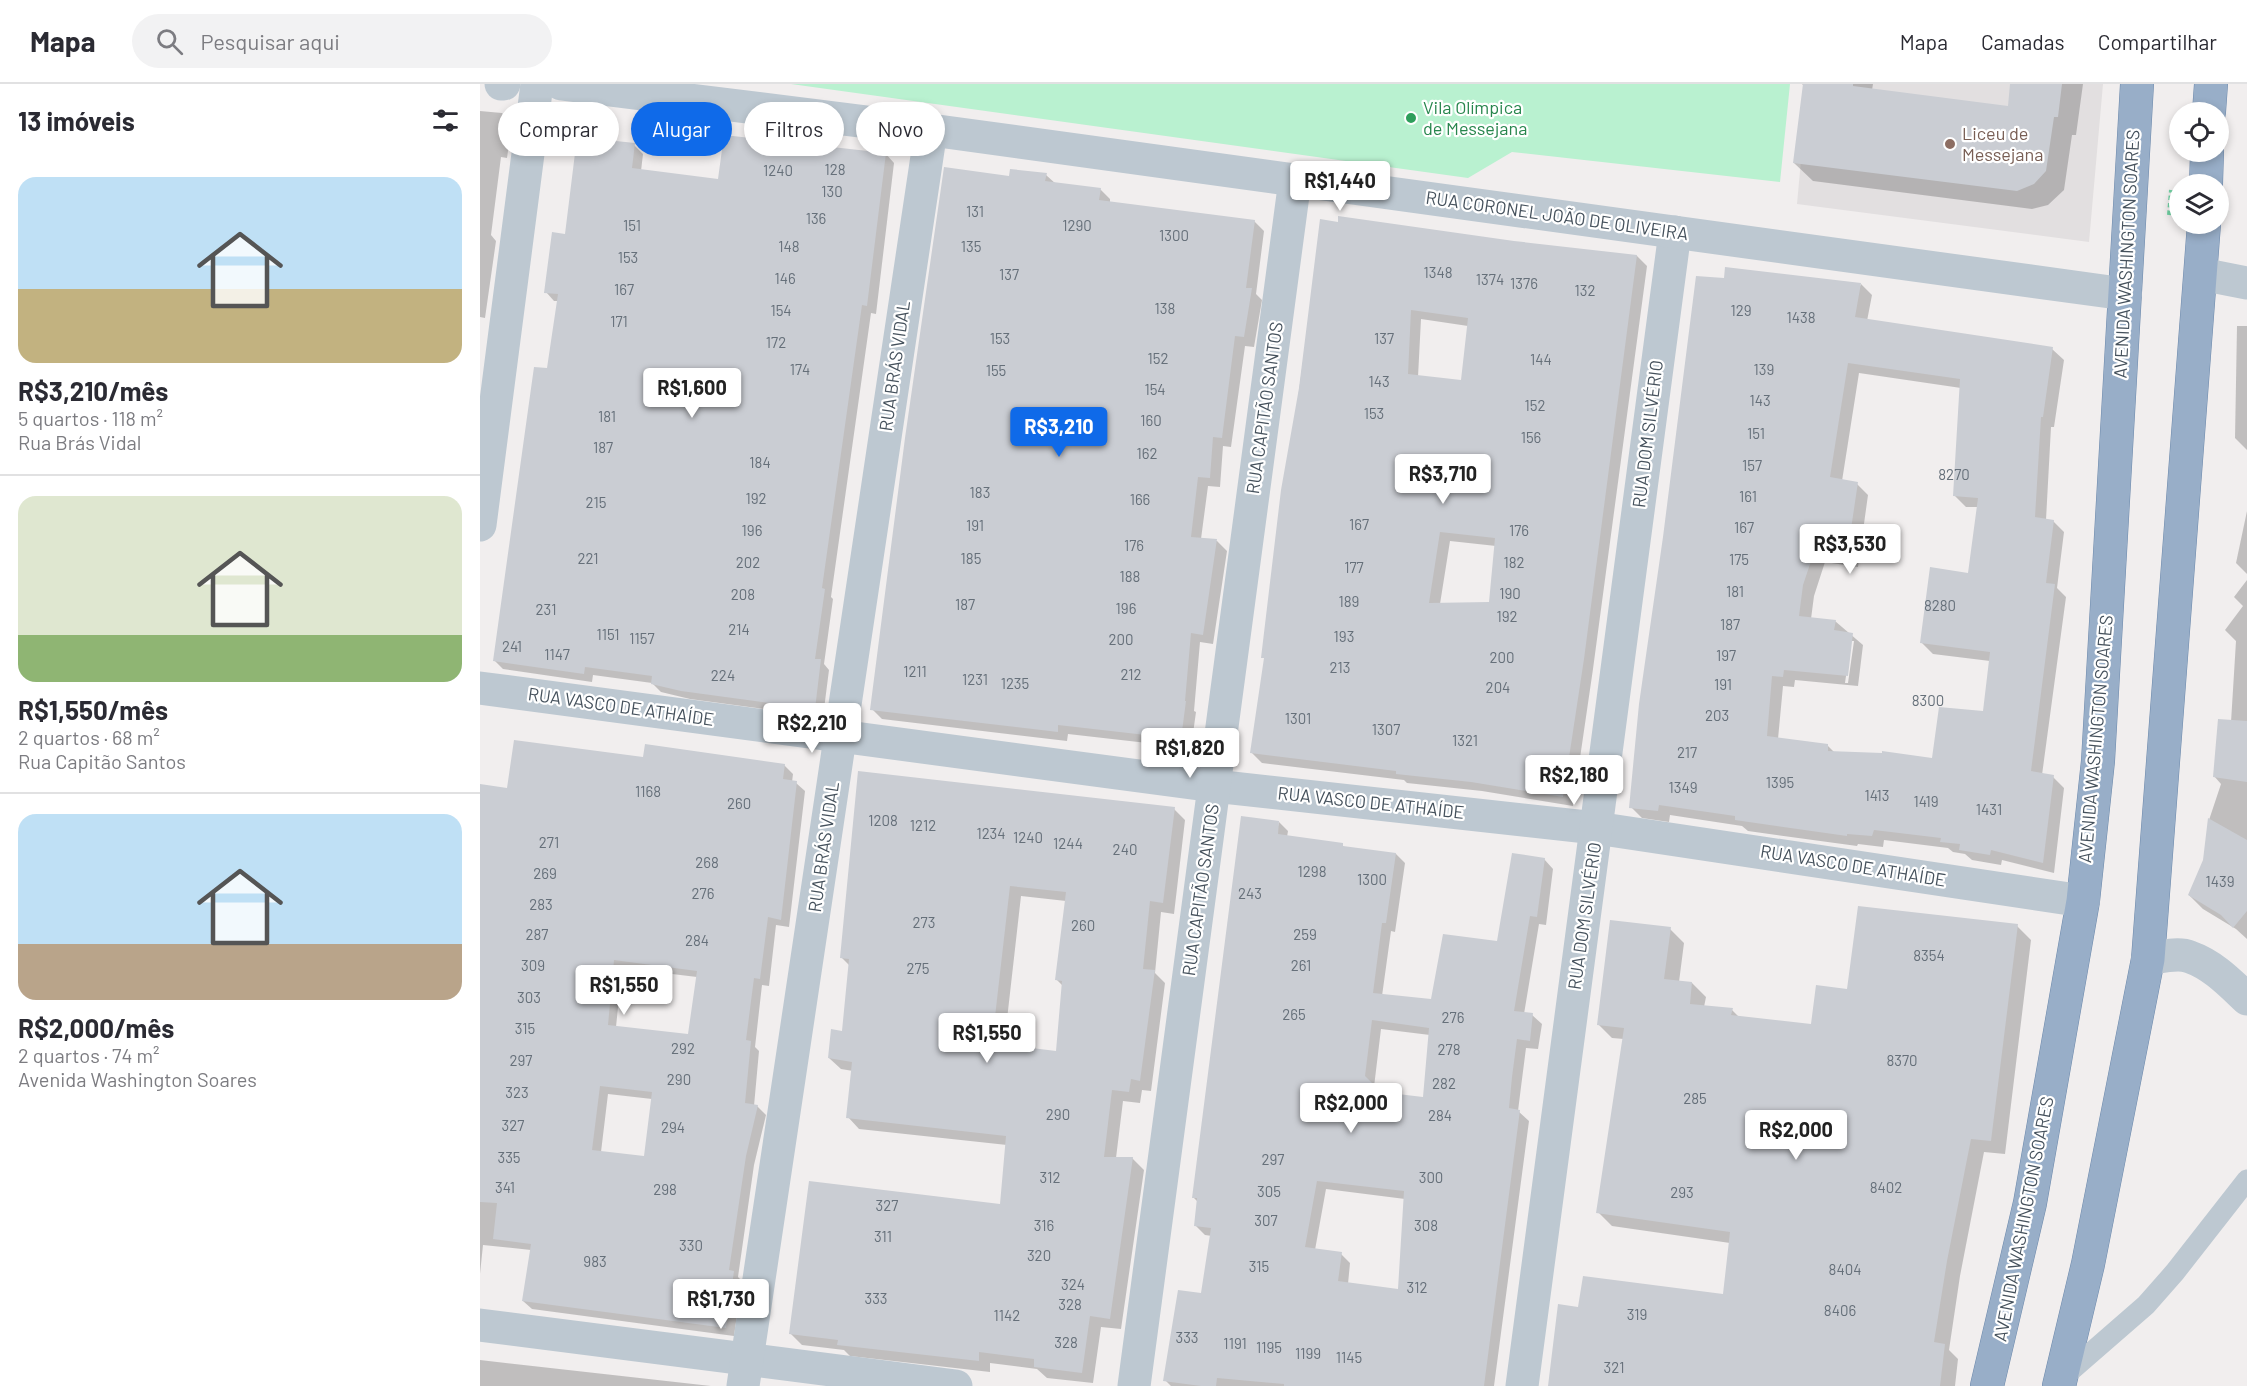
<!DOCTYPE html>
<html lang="pt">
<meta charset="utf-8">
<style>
:root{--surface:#fff;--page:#f2f2f3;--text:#2b2b33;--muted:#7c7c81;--line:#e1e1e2;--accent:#0f6ae9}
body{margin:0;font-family:Barlow,sans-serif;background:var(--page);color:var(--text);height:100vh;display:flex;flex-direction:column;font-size:22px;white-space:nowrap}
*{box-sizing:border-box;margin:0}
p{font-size:20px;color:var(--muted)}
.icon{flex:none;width:33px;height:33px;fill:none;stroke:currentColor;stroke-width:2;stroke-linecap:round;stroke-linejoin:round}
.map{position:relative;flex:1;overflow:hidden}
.drawer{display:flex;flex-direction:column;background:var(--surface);width:480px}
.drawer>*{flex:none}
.guide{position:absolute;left:18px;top:18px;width:570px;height:54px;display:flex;gap:12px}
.fabs{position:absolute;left:1689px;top:18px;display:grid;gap:12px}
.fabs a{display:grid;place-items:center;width:60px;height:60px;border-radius:50%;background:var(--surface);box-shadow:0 3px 9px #0003;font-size:30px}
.price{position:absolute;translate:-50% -51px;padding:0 14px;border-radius:6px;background:#fff;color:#222;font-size:20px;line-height:39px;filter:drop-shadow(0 2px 3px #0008)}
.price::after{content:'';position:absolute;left:50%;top:36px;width:18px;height:14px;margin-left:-9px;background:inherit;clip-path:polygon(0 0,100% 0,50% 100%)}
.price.active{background:var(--accent);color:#fff}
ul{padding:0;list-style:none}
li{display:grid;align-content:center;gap:12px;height:318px;padding:0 18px}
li+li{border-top:2px solid var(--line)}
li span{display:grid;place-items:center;height:186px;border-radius:18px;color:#555}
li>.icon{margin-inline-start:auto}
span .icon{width:108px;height:108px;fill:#fffc;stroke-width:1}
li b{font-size:26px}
h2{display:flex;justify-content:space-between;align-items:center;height:72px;padding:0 18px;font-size:26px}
.pill{padding:0 21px;border-radius:27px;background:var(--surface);box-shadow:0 3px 9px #0003;font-size:21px;line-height:54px}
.pill.active{background:var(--accent);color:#fff}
header{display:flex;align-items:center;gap:36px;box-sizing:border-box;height:84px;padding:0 30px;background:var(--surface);border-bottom:2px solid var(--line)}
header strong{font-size:28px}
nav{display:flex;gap:33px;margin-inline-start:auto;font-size:21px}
.search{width:420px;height:54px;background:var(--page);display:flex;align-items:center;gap:15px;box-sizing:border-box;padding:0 21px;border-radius:33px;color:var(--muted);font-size:22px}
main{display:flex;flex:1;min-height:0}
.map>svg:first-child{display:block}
.education{fill:#e2dfe0}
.green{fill:#b9f1d0}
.shadow{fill:#0003;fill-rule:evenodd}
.building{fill:#cacdd3;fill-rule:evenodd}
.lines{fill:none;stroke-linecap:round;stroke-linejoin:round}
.trunk-casing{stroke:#6e8aac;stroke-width:34}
.path{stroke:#70d1a3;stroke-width:4;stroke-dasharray:4.5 3;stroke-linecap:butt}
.service{stroke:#bdc8d1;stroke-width:21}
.minor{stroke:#bdc8d1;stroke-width:33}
.tertiary{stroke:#bdc8d1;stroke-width:33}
.trunk{stroke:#98aec8;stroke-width:33}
.leisure-dot{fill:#2e9e5b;stroke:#fff;stroke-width:2}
.education-dot{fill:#8d6e63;stroke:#fff;stroke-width:2}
.labels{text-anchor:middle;stroke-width:4.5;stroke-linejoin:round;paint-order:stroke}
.number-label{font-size:15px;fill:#66707a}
.leisure-label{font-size:18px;fill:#27864d;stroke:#fff;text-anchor:start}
.education-label{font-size:18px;fill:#785e54;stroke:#fff;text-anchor:start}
.street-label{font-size:18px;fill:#45515c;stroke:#fff}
</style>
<header>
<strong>Mapa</strong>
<div class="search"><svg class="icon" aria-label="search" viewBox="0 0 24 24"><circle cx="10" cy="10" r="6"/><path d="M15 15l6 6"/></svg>Pesquisar aqui</div>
<nav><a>Mapa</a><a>Camadas</a><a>Compartilhar</a></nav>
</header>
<main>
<section class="drawer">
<h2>13 imóveis<svg class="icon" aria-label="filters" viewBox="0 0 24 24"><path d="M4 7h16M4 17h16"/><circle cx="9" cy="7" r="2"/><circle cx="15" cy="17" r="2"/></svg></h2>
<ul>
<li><span style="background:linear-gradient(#bfe0f5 60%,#c2b280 0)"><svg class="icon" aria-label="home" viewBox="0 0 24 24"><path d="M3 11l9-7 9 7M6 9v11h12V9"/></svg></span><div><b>R$3,210/mês</b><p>5 quartos · 118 m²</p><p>Rua Brás Vidal</p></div></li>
<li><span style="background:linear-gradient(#dfe7d0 75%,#8fb573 0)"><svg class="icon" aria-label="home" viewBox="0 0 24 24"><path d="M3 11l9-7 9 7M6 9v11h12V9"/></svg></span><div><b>R$1,550/mês</b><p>2 quartos · 68 m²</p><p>Rua Capitão Santos</p></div></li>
<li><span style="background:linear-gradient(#bfe0f5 70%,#b9a48a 0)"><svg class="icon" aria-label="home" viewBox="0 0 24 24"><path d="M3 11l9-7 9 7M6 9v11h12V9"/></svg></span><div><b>R$2,000/mês</b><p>2 quartos · 74 m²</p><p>Avenida Washington Soares</p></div></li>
</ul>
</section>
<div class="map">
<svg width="1767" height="1302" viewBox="0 0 1767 1302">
<rect width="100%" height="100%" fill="#f1eeee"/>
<path class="education" d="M1328 0H1623L1609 158 1317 120Z"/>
<path class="green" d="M311 0H1310L1300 98 1032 68 988 94Z"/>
<g class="shadow">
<path d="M1322 0H1393L1392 6 1529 24 1532 0H1603L1596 51H1592L1584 106 1568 121 1552 125 1333 97 1314 79 1324 2Z"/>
<path d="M0 27 22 29 32 39 27 74 21 73 11 151 16 157 5 234 0 233Z"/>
<path d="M154 61 163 70 161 87 239 97 406 70 414 79 396 230 391 229 351 513 353 515 344 580 349 586 343 633 210 615 181 608 172 599 113 591 112 598 23 585 14 576 68 286 78 217H74L66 208 87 152Z"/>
<path d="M566 91 576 100 620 105 630 115V119L774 137 784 147 776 210 782 216 774 263 765 262 751 363 743 362 740 403 728 402 721 455 737 457 747 467 733 560 720 558 714 627 716 628 711 664 588 650 587 657 402 635 392 625 530 93Z"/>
<path d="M842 137 1157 172 1167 182 1113 585 1093 722 1002 707 927 699 924 696 782 679 772 669 786 576 783 573ZM941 235 988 242 982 298 938 293ZM970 457 1016 462 1010 520H960Z"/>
<path d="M1381 200 1392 211 1387 237 1572 265 1584 276 1574 343H1571L1566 436 1573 437 1584 448 1577 504 1586 513 1562 691 1573 693 1584 704 1574 789 1522 776 1521 781 1492 776 1485 770 1473 768 1468 764 1404 756 1403 763 1378 760 1377 762 1268 747 1262 742 1190 731 1189 738 1162 734 1151 723ZM1379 289 1481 304 1475 412 1486 423H1498L1490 490 1442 559 1453 570 1510 577 1504 629 1453 676 1355 669 1347 661 1298 655 1303 602 1314 603 1315 596 1378 602 1383 561 1355 537 1331 535 1334 512 1345 478 1378 483 1388 411 1377 400 1362 397ZM1371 557H1374L1368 599H1365Z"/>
<path d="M1757 242H1767V366L1755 354Z"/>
<path d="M1767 427V490L1756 479Z"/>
<path d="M1767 496V855L1756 845 1723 825 1709 811 1724 776 1729 736 1741 700 1734 692 1751 638 1756 557 1745 546 1763 522 1754 513Z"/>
<path d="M164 674 304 681 313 690 312 698 316 699 325 707 309 843 296 841 289 902 282 901 275 963 279 967 274 1022H277L286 1031 274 1081 258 1193 262 1197 254 1252 52 1225 43 1217 51 1166 3 1161 0 1190V702L28 706ZM142 884 217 893 210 952 136 943ZM128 1010 172 1015 165 1074 121 1068Z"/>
<path d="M694 725 705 736 694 830 681 828 675 889 685 899 671 1007 662 1006 660 1019 643 1017 636 1074H652L664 1086 641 1245 621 1243 613 1299 567 1294 557 1285 510 1279V1288L370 1272 364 1266 322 1261 311 1250 521 1122 527 1061 379 1045 368 1033 373 987 361 985 349 974 363 948 370 882 362 874ZM541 812 586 817 577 896 583 902 578 969 524 962Z"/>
<path d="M799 738 808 747 807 753 862 761 865 764 916 770 925 779 915 848 911 847 902 912 953 917 1018 859 1064 775 1073 785 1066 841 1059 840 1044 930 1052 931 1062 940 1058 965 1046 964 1041 1003 1038 1027 1049 1037 1014 1302H691L685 1296 723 1211 732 1152 725 1151 716 1142 718 1118 713 1113ZM901 945 950 951 944 1015 900 1009 894 1003ZM846 1105 925 1115 920 1206 868 1200 870 1179 861 1170 835 1166Z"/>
<path d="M1537 842 1551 856 1525 1070 1504 1068 1480 1192 1469 1266 1478 1275 1475 1302H1070L1099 1225 1244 1211 1250 1159 1132 1142 1118 1128 1144 955 1132 954 1118 940 1190 845 1204 859 1199 898 1212 899 1226 913 1224 923 1252 926 1259 933 1332 942 1369 907Z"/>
<path d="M0 1276 231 1302H0Z"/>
</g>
<g class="building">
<path d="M1323 0H1373V2L1528 22 1530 0H1582L1578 33H1574L1566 87 1554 100 1537 107 1313 79Z"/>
<path d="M244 51 406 69 387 222 382 221 342 504 345 505 335 575H341L335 625 201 607 171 600 172 592 105 583 104 590 13 577 54 283 67 284 78 210 64 209 72 148 85 150 97 53 155 59 152 84 238 95Z"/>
<path d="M464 83 529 92 530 85 567 89 565 97 621 104 619 116 775 136 766 204H772L764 253 755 252 742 354 733 353 730 394 718 393 711 453 737 455 723 551 711 549 705 617H706L701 655 578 641V648L390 626 425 354Z"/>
<path d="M858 132 1034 157 1157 171 1104 575 1083 713 991 698 916 690V687L770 669 784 574H781L801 406 819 304 840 135 858 138ZM931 226 988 234 981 296 928 290ZM960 448 1015 454 1009 518 949 519Z"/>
<path d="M1245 183 1381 199 1375 233 1573 263 1563 333H1561L1555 433 1574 436 1566 499 1575 500 1551 687 1574 691 1563 779 1511 766 1510 771 1479 766 1480 760 1460 758 1461 754 1394 746 1392 752 1367 750V752L1255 736V732L1179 721 1178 727 1149 724 1159 620 1183 453 1216 192 1244 194ZM1368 279 1480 295 1473 412 1498 414 1488 489 1450 483 1440 559 1510 568 1503 627 1459 623 1452 674 1402 667V669L1348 667V660L1287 652 1292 592 1303 593 1304 586 1368 592 1373 549 1354 546 1356 536 1319 532 1323 501 1334 468 1367 472 1378 398 1350 393Z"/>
<path d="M1738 635 1767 637V698L1733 693Z"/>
<path d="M34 656 163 673 165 660 305 680 303 695 317 697 301 836 288 833 280 895 274 894 266 956 271 957 265 1019 278 1021 266 1072 249 1186 254 1187 246 1244 42 1217 51 1160 13 1155 17 1119 0 1118V700L27 704ZM134 876 217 887 208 950 128 941ZM120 1002 172 1008 164 1072 112 1066Z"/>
<path d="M378 687 695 723 683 819 670 817 663 885 675 886 660 997 651 995 649 1008 632 1006 624 1073H653L630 1235 610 1232 602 1289 554 1283V1275L499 1268V1277L357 1261 358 1256 309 1250 329 1097 520 1120 526 1052 366 1034 372 978 348 974 351 945 362 947 369 875 360 874ZM530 802 586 808 575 896 582 897 576 967 512 959Z"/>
<path d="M761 732 799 737 798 750 863 759V762L916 769 906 839H902L893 909 951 915 963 850 1017 857 1032 769 1065 774 1057 833 1050 832 1034 927 1053 929 1050 957 1037 955 1032 993 1029 1024 1040 1026 1004 1302H804V1300L737 1294 736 1302H721L683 1297 698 1206 721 1209 731 1144 714 1142 717 1114H712ZM892 936 949 944 943 1013 901 1008 885 992ZM837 1097 924 1107 918 1205 858 1197 862 1168 825 1163Z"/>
<path d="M1728 734 1767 756V827L1753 844 1741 831 1708 811 1723 776Z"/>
<path d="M1378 822 1538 840 1511 1057 1491 1055 1467 1177 1454 1258 1465 1260 1460 1302H1068L1078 1220 1098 1223 1103 1192 1243 1210 1250 1148 1116 1129 1144 944 1117 941 1130 836 1191 843 1184 895 1212 898 1210 920 1253 924 1251 931 1331 940 1336 901 1367 905Z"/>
</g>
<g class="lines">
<defs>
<g id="trunk">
<path d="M1729 28 1731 0"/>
<path d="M1726 100 1727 68"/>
<path d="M1507 1302 1550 1119 1603 817 1618 677 1657 0"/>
<path d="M1579 1302 1608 1180 1668 875 1724 140"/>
</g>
</defs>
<use href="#trunk" class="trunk-casing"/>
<g class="path">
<path d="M1693 56 1694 37"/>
<path d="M1689 131 1691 106"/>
</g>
<path class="service" d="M1581 1295 1666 1221 1695 1188 1767 1096"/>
<g class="minor">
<path d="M1721 190 1767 199"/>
<path d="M0 441 57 0"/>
<path d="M0 604 734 702 1116 744 1603 817"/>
<path d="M1668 875C1681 873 1698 868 1710 873 1733 881 1750 899 1767 915"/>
<path d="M0 1241 476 1302"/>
<path d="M263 1302 451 46"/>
<path d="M654 1302 815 96"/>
<path d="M1042 1302 1195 148"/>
</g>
<g class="tertiary">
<path d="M21 0H24"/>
<path d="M81 0 451 46 1645 210"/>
</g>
<use href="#trunk" class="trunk"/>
</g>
<circle class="leisure-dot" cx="931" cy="34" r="6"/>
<circle class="education-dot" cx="1470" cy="60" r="6"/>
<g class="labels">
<g class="number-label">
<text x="355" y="91">128</text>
<text x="298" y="92">1240</text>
<text x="352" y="113">130</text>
<text x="495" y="133">131</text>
<text x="336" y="140">136</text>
<text x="152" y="147">151</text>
<text x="597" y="147">1290</text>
<text x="694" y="157">1300</text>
<text x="309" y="168">148</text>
<text x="491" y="168">135</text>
<text x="148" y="179">153</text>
<text x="958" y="194">1348</text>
<text x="529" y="196">137</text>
<text x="305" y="200">146</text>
<text x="1010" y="201">1374</text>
<text x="1044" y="205">1376</text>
<text x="144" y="211">167</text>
<text x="1105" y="212">132</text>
<text x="685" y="230">138</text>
<text x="301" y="232">154</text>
<text x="1261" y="232">129</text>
<text x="1321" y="239">1438</text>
<text x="139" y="243">171</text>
<text x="520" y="260">153</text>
<text x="904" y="260">137</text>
<text x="296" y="264">172</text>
<text x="678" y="280">152</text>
<text x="1061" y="281">144</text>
<text x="320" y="291">174</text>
<text x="1284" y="291">139</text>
<text x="516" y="292">155</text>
<text x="899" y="303">143</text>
<text x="675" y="311">154</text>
<text x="1280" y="322">143</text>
<text x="1055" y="327">152</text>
<text x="894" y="335">153</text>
<text x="127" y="338">181</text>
<text x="671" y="342">160</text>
<text x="1276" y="355">151</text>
<text x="1051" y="359">156</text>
<text x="123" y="369">187</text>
<text x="667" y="375">162</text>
<text x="280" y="384">184</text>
<text x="1272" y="387">157</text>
<text x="1474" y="396">8270</text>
<text x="500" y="414">183</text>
<text x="1268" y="418">161</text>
<text x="276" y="420">192</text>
<text x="660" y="421">166</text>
<text x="116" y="424">215</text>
<text x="879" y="446">167</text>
<text x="495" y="447">191</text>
<text x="1264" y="449">167</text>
<text x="272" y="452">196</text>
<text x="1039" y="452">176</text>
<text x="654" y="467">176</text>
<text x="108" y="480">221</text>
<text x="491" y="480">185</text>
<text x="1259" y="481">175</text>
<text x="268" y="484">202</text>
<text x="1034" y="484">182</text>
<text x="874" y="489">177</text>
<text x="650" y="498">188</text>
<text x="1255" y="513">181</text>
<text x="1030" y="515">190</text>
<text x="263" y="516">208</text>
<text x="869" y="523">189</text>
<text x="485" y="526">187</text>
<text x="1460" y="527">8280</text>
<text x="646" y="530">196</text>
<text x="66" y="531">231</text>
<text x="1027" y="538">192</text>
<text x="1250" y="546">187</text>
<text x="259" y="551">214</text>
<text x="128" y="556">1151</text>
<text x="864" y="558">193</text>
<text x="162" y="560">1157</text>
<text x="641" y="561">200</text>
<text x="32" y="568">241</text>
<text x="77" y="576">1147</text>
<text x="1246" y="577">197</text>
<text x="1022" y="579">200</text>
<text x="860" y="589">213</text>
<text x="435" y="593">1211</text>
<text x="651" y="596">212</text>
<text x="243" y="597">224</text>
<text x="495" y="601">1231</text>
<text x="535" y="605">1235</text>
<text x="1243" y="606">191</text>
<text x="1018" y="609">204</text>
<text x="1448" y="622">8300</text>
<text x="1237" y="637">203</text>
<text x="818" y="640">1301</text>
<text x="906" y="651">1307</text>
<text x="985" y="662">1321</text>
<text x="1207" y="674">217</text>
<text x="1300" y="704">1395</text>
<text x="1203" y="709">1349</text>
<text x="168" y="713">1168</text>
<text x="1397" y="717">1413</text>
<text x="1446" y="723">1419</text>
<text x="259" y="725">260</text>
<text x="1509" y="731">1431</text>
<text x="403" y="742">1208</text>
<text x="443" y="747">1212</text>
<text x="511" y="755">1234</text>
<text x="548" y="759">1240</text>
<text x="69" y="764">271</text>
<text x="588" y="765">1244</text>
<text x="645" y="771">240</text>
<text x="227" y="784">268</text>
<text x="832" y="793">1298</text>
<text x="65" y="795">269</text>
<text x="892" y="801">1300</text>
<text x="1740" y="803">1439</text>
<text x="223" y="815">276</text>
<text x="770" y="815">243</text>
<text x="61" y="826">283</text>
<text x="444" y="844">273</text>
<text x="603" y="847">260</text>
<text x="57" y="856">287</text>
<text x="825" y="856">259</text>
<text x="217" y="862">284</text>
<text x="1449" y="877">8354</text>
<text x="53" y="887">309</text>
<text x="821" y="887">261</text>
<text x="438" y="890">275</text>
<text x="49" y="919">303</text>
<text x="814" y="936">265</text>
<text x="973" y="939">276</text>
<text x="45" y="950">315</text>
<text x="203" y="970">292</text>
<text x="969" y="971">278</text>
<text x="41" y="982">297</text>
<text x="1422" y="982">8370</text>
<text x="199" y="1001">290</text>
<text x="964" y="1005">282</text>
<text x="37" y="1014">323</text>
<text x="1215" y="1020">285</text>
<text x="578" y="1036">290</text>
<text x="960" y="1037">284</text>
<text x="33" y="1047">327</text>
<text x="193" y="1049">294</text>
<text x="29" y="1079">335</text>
<text x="793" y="1081">297</text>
<text x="570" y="1099">312</text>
<text x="951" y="1099">300</text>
<text x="25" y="1109">341</text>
<text x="1406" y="1109">8402</text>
<text x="185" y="1111">298</text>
<text x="789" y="1113">305</text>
<text x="1202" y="1114">293</text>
<text x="407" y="1127">327</text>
<text x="786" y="1142">307</text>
<text x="564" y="1147">316</text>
<text x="946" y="1147">308</text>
<text x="403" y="1158">311</text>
<text x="211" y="1167">330</text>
<text x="559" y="1177">320</text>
<text x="115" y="1183">983</text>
<text x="779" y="1188">315</text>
<text x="1365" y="1191">8404</text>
<text x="593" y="1206">324</text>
<text x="937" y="1209">312</text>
<text x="396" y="1220">333</text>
<text x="590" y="1226">328</text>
<text x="1360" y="1232">8406</text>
<text x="1157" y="1236">319</text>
<text x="527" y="1237">1142</text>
<text x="707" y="1259">333</text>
<text x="586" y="1264">328</text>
<text x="755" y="1265">1191</text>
<text x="789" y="1269">1195</text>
<text x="828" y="1275">1199</text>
<text x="869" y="1279">1145</text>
<text x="1134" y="1289">321</text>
</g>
<g class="leisure-label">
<text x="943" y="30">Vila Olímpica<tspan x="943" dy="21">de Messejana</tspan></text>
</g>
<g class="education-label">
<text x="1482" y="56">Liceu de<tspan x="1482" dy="21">Messejana</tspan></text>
</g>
<g class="street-label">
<text transform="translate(1077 132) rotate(8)" y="6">RUA CORONEL JOÃO DE OLIVEIRA</text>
<text transform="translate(1647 170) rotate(-87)" y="6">AVENIDA WASHINGTON SOARES</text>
<text transform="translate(415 282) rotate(-82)" y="6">RUA BRÁS VIDAL</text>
<text transform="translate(785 324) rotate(-82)" y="6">RUA CAPITÃO SANTOS</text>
<text transform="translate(1168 350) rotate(-83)" y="6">RUA DOM SILVÉRIO</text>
<text transform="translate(141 623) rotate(8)" y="6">RUA VASCO DE ATHAÍDE</text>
<text transform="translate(1616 655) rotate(-85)" y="6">AVENIDA WASHINGTON SOARES</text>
<text transform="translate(891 719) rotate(6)" y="6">RUA VASCO DE ATHAÍDE</text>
<text transform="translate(344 763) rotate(-82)" y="6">RUA BRÁS VIDAL</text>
<text transform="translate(1373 782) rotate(9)" y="6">RUA VASCO DE ATHAÍDE</text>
<text transform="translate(721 806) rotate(-82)" y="6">RUA CAPITÃO SANTOS</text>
<text transform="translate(1105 832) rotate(-82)" y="6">RUA DOM SILVÉRIO</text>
<text transform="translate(1544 1135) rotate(-79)" y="6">AVENIDA WASHINGTON SOARES</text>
</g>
</g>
</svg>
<div class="fabs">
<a><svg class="icon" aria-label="locate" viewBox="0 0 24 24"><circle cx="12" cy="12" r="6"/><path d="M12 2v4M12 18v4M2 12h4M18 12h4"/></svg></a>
<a><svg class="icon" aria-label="layers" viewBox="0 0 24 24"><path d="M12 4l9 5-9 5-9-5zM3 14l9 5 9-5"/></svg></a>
</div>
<b class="price" style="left:860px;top:128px">R$1,440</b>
<b class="price" style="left:212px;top:335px">R$1,600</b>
<b class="price active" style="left:579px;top:374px">R$3,210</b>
<b class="price" style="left:963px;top:421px">R$3,710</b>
<b class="price" style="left:1370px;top:491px">R$3,530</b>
<b class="price" style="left:332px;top:670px">R$2,210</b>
<b class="price" style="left:710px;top:695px">R$1,820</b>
<b class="price" style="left:1094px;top:722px">R$2,180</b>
<b class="price" style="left:144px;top:932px">R$1,550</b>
<b class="price" style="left:507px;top:980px">R$1,550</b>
<b class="price" style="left:871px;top:1050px">R$2,000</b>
<b class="price" style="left:1316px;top:1077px">R$2,000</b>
<b class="price" style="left:241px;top:1246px">R$1,730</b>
<div class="guide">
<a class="pill">Comprar</a>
<a class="pill active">Alugar</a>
<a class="pill">Filtros</a>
<a class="pill">Novo</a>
</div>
</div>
</main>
